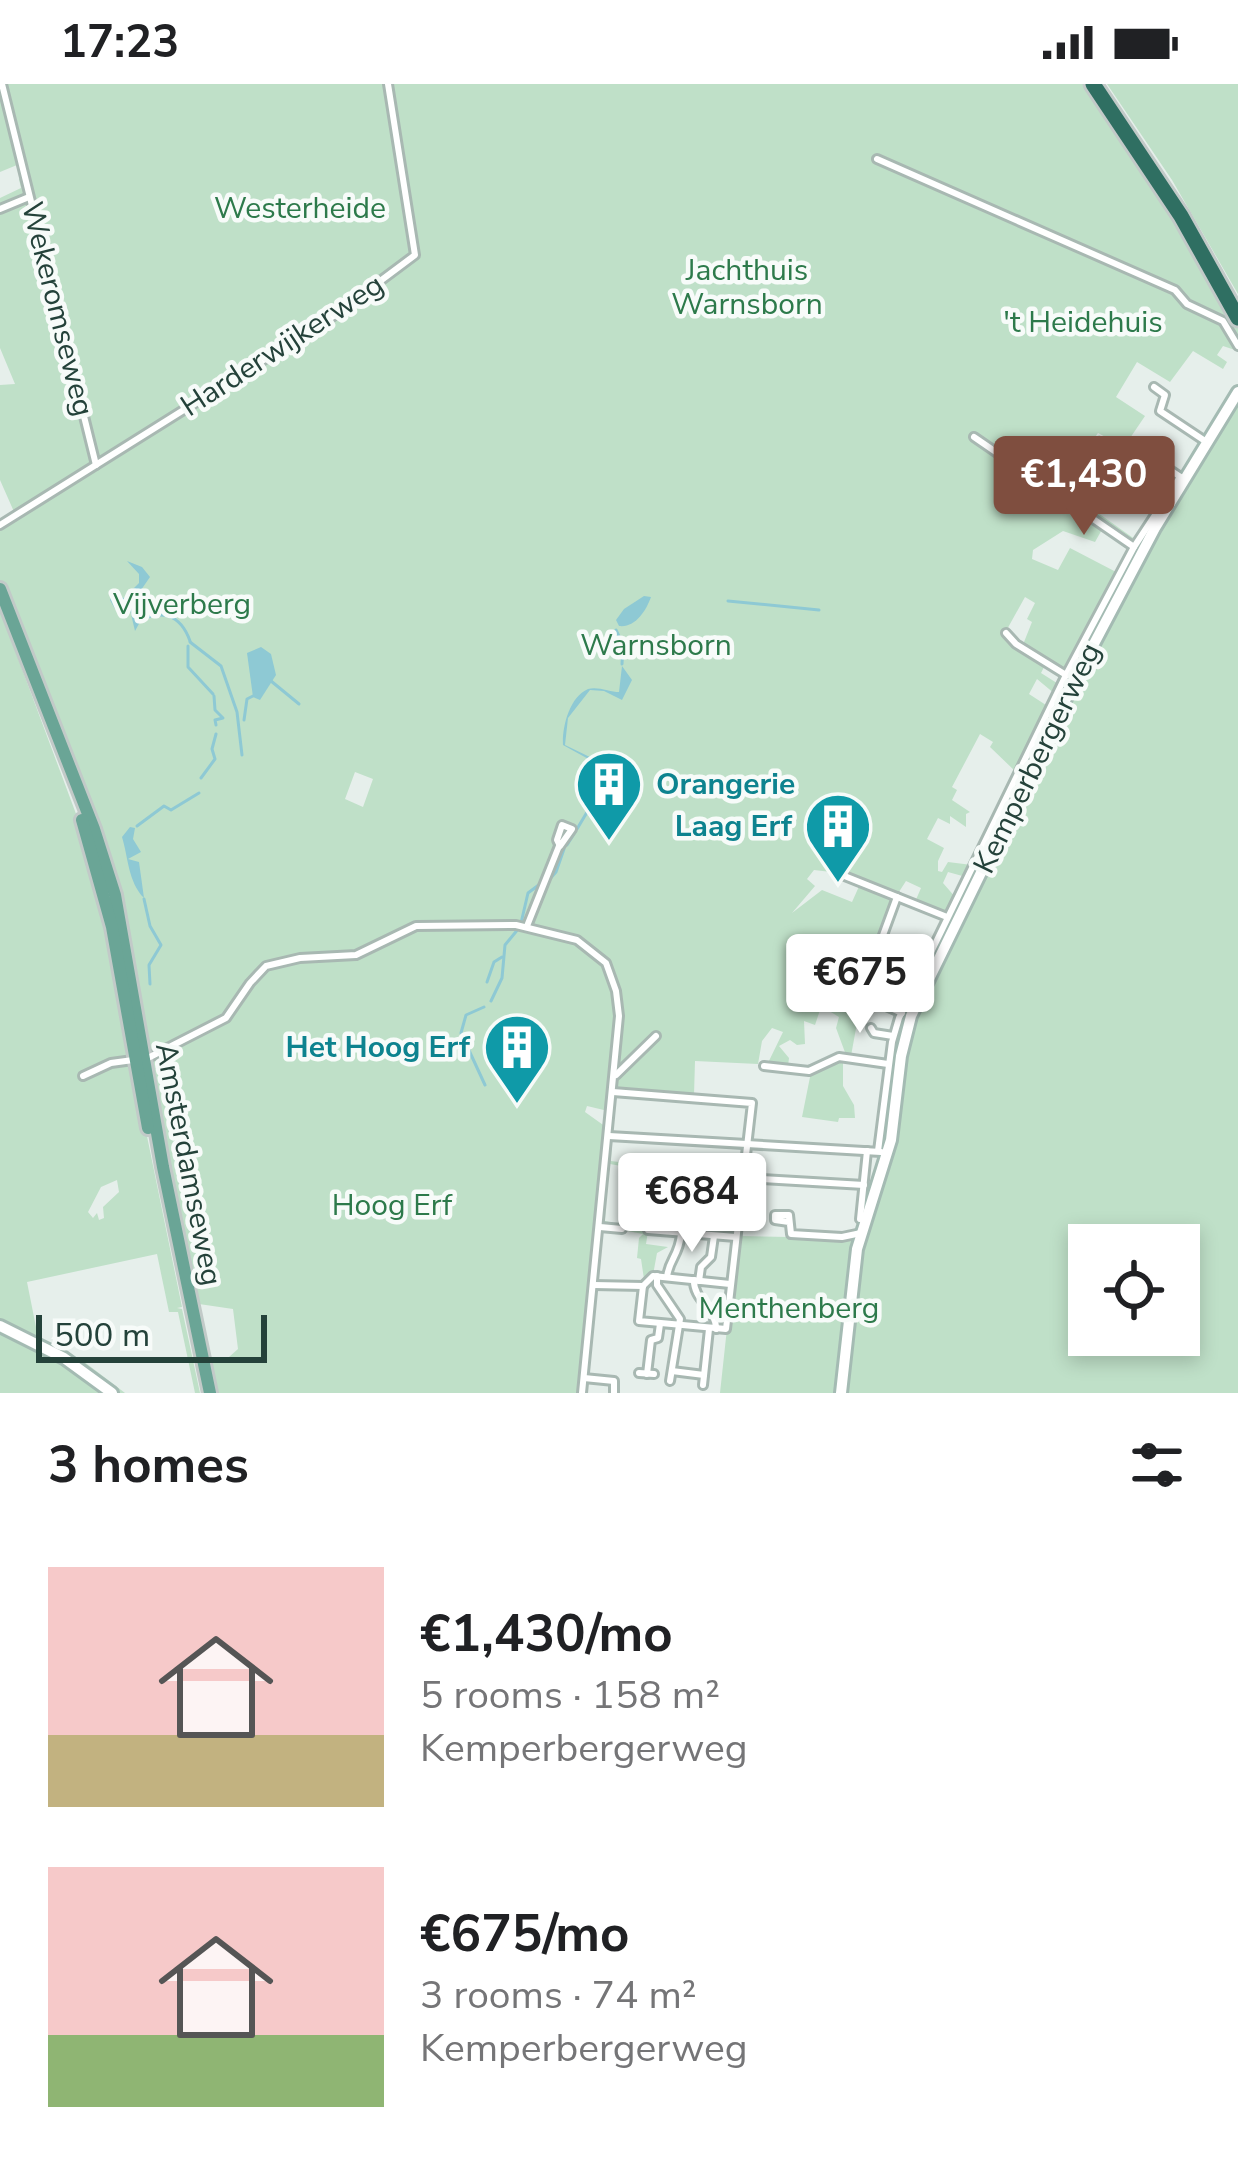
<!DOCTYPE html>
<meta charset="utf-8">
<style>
:root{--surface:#fff;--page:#f6f6f6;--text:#202124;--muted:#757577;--accent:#7f4e3f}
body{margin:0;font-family:"Nunito Sans",sans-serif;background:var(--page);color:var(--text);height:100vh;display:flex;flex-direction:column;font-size:45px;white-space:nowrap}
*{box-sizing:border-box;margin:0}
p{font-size:39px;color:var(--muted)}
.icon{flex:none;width:66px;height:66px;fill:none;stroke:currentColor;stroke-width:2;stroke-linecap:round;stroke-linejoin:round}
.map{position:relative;height:1309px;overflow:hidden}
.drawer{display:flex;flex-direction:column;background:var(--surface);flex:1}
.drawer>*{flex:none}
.buttons{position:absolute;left:1068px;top:1140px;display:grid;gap:24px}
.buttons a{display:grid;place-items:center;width:132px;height:132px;border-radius:0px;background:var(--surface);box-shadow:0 6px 18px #0003;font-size:60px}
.scale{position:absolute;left:36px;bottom:30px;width:231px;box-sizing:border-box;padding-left:12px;border:6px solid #24423a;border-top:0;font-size:33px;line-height:42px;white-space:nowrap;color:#24423a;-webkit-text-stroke:9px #f7fbf9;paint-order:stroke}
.price{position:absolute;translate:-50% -102px;padding:0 27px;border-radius:12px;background:#fff;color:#222;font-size:39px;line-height:78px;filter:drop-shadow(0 3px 6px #0008)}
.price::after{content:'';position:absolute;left:50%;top:72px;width:36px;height:27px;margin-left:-18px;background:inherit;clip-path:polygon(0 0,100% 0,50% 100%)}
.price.current{background:var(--accent);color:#fff}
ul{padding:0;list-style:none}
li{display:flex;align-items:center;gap:36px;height:300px;padding:0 48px}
li span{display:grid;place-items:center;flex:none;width:336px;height:240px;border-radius:0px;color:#555}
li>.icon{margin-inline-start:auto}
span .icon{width:144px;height:144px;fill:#fffc;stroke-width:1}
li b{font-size:51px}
h2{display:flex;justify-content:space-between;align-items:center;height:144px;padding:0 48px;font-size:51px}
.status{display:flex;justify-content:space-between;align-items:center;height:84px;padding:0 60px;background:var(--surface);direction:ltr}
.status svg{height:33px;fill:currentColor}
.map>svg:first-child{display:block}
.green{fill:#bfe0c8;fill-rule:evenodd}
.water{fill:#8ec9d4}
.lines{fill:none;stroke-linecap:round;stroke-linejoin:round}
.stream{stroke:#8ec9d4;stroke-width:3}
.minor-casing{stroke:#a8b8b2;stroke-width:12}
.secondary-casing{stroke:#a4bbb3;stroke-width:16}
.primary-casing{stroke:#c2cac8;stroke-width:18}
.motorway-casing{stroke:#c2cac8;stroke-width:21}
.minor{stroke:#fff;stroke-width:6}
.secondary{stroke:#fff;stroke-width:10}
.primary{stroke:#6aa596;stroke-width:12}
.motorway{stroke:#2f6f62;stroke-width:15}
.labels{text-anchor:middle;stroke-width:9;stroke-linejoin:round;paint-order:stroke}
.park-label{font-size:30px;fill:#2d7a4b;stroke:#f7fbf9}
.street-label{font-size:30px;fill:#24423a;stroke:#f7fbf9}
.culture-label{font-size:30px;font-weight:bold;fill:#0d838f;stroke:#f7fbf9;text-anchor:end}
</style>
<div class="status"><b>17:23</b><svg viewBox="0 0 49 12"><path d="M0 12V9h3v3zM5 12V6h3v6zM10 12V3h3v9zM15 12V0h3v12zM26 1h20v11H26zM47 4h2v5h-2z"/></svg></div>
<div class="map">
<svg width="1238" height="1309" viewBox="0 0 1238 1309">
<rect width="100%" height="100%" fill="#e6efeb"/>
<g class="green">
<path d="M0 0H1088L1131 61 1238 241V267L1223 262 1217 271 1227 278 1223 285 1193 267 1170 298 1137 278 1116 313 1145 332 1124 363 1098 349 1083 370 1099 351 1125 367 1116 382 1135 381 1146 390 1125 396 1130 407 1113 405 1098 429 1136 456 1134 461 1104 442 1095 458 1063 447 1033 466 1032 475 1058 486 1070 464 1118 489 1066 588 1046 579 1041 589 1060 601 1055 610 1037 595 1029 610 1049 623 1016 688 990 663 993 658 980 650 952 703 957 706 952 716 970 728 966 730V743L950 732V740L938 734 927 755 944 764 938 777V787L942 788 948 778 972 781 966 793 948 788 943 799 956 814 948 830 915 818 921 804 906 797 895 814 860 908 844 902 807 858 795 871 824 894 816 906 819 910 859 928 851 972 843 976V1002L854 1021 855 1034H839L838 1038 802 1033 811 988 846 971 836 944 839 933 826 925 820 926 815 941 804 937 805 960 797 961 790 956 779 962 789 974 788 982 767 981 783 948 772 944 762 957 758 980 695 977 694 1011 615 1006 620 982 612 976 615 981 608 1027 587 1022 585 1028 606 1043 580 1309H213L148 980 153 975H150L117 811 0 500V442L93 382 15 430 0 396V301L15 300 0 264V114L21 104 19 95H25L17 81 0 88ZM1025 513 1035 519 1027 535 1032 538 1022 563 1012 562 1005 549ZM355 688 373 695 363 723 345 715ZM852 766 859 771 844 791 861 798 852 818 822 806 792 829 815 802 807 795 814 786 840 789ZM199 1220 233 1225 238 1265 229 1273 211 1277Z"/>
<path d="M1107 0H1238V210L1172 96Z"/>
<path d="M1238 317V1309H843L856 1185 887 1069 906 954 978 797 1159 441ZM1089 1161H1179V1251H1089Z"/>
<path d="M1150 443 907 930 904 928 1067 591Z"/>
<path d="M0 526 91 770 130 971 124 977 132 979 182 1223 177 1224 182 1225 200 1309H195L178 1228H169L157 1170 27 1198 38 1253 83 1277 125 1309H115L33 1251 0 1241ZM117 1096 119 1108 103 1123 104 1134 99 1136 97 1129 93 1134 88 1128 101 1103Z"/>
<path d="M612 1054 611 1077 642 1081 655 1078 656 1073 665 1074V1078L685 1080 684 1086 654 1084 652 1100 641 1098 643 1086 610 1080 607 1107Z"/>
<path d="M606 1109 605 1137 624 1141 632 1130H638L637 1146 648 1147 646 1160 668 1163 657 1169 653 1191 644 1195 641 1175 637 1174 639 1154 643 1150 601 1142Z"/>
<path d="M858 1150 840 1309H720L737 1152 842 1154Z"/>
<path d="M0 1244 33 1260 109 1309H0Z"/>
</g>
<g class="water">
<path d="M127 477 142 483 150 493 132 519 133 533 141 536 135 547 130 526 115 525 110 516 114 505 117 512 124 514 139 499V490Z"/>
<path d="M644 512 651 513C646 527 635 544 619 542L616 536 624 525Z"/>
<path d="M261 563 271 570 276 591 260 616 253 613 247 569Z"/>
<path d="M622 582 632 596 622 616 604 607 590 606 568 634 565 661 594 675 597 693 591 696 581 688 590 683 592 677 563 661C562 644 569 613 588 605 597 602 611 608 619 608Z"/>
<path d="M130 743 135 744 133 755 141 768 128 775 139 778 144 814C128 798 128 772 122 753Z"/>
</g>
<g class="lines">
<g class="stream">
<path d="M728 517 819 526"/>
<path d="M137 537C161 526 180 529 190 557"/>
<path d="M616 546 623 561 622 580"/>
<path d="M190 558 221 582 237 628 242 671"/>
<path d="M188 562V583L213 610"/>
<path d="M271 597 299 620"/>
<path d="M214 612 215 626 223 634 215 636 216 641"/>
<path d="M244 636 247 615 253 612"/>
<path d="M201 694 215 675 212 665 216 650"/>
<path d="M137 742 164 722 171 726 199 709"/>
<path d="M577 745 602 703 603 690 593 684"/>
<path d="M567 761 575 748"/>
<path d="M549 796 556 788 564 765"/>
<path d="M144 815 150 842 161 861 149 881 150 900"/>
<path d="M521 839 528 809 540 800"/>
<path d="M487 898 494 878 502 873"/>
<path d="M491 917 502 894 505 861 519 844"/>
<path d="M484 923 466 931 461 949 485 1001"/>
</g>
<defs>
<g id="minor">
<path d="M2 0 96 381"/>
<path d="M877 75 1175 206 1187 220 1223 237 1238 262"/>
<path d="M0 125 29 113"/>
<path d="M1154 303 1165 311 1160 327 1205 357"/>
<path d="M974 353 1134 463"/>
<path d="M1140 366 1182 394"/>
<path d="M0 441 332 233 415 171 388 0"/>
<path d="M1006 549 1016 560 1066 591"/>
<path d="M562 741 572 745 560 762 557 756Z"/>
<path d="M837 789 947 833"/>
<path d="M897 813 861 911 902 929"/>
<path d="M527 842 559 762"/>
<path d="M871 944 874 949 893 952"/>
<path d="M146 975 226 934 250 899 266 882 300 874 356 871 416 842 516 841 577 856 606 879 616 907 619 932 582 1309"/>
<path d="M764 982 809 987 839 973 888 980"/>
<path d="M616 991 656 952"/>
<path d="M83 992 111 979 133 976"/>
<path d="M613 1008 752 1019 726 1245 639 1237 643 1202"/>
<path d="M609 1052 881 1068"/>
<path d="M878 1067 892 958 899 934 1066 591 1134 463 1180 393"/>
<path d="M744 1094 864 1101"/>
<path d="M860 1135 867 1067"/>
<path d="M789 1138 775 1136V1131H789L791 1150 842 1153 861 1149"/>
<path d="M600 1143 622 1145"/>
<path d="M690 1150 696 1100"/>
<path d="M736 1153 648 1146 655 1098 742 1103"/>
<path d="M657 1192V1201L680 1235 670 1297"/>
<path d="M667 1193C669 1175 679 1172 681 1150"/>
<path d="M694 1196C693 1216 717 1226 716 1245"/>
<path d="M699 1197 701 1183 711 1173 714 1152"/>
<path d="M594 1201 643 1202"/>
<path d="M643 1202 653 1192 730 1200"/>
<path d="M672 1287 704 1291"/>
<path d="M639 1289 654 1290"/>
<path d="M647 1290 651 1256 658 1254 660 1240"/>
<path d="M584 1294 614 1297V1309"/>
<path d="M703 1301 709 1245"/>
</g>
<g id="secondary">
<path d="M0 1242 64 1274 112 1309"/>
<path d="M841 1309 857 1165 891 1056 901 972 911 932 1077 592 1155 444 1238 308"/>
</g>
<g id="primary">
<path d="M0 505 94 745 115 811 163 1083 210 1309"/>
<path d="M82 736 112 843 148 1044"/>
</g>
<path id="motorway" d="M1093 0 1181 132 1238 234"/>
</defs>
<use href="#minor" class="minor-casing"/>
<use href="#secondary" class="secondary-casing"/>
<use href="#primary" class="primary-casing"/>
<use href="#motorway" class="motorway-casing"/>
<use href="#minor" class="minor"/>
<use href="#secondary" class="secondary"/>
<use href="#primary" class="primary"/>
<use href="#motorway" class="motorway"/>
</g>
<defs>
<symbol id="building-pin" viewBox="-11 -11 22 30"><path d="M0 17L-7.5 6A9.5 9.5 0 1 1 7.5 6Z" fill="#0f9aa8" stroke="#f7fbf9"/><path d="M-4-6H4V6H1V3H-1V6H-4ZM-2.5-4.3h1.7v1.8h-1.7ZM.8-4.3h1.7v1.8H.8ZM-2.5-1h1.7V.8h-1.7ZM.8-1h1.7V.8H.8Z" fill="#fff"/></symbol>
</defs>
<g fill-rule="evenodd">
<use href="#building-pin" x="571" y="662" width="76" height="104"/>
<use href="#building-pin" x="800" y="704" width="76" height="104"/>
<use href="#building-pin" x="479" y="925" width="76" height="104"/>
</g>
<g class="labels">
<g class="park-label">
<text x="300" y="134">Westerheide</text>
<text x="747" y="196">Jachthuis<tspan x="747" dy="34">Warnsborn</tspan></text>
<text x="1083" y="248">'t Heidehuis</text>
<text x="182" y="530">Vijverberg</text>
<text x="656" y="571">Warnsborn</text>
<text x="392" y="1131">Hoog Erf</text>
<text x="789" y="1234">Menthenberg</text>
</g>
<g class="street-label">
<text transform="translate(58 225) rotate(76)" y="10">Wekeromseweg</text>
<text transform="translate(282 261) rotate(-33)" y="10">Harderwijkerweg</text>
<text transform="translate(1037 674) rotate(-64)" y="10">Kemperbergerweg</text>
<text transform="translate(189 1080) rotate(79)" y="10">Amsterdamseweg</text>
</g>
<g class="culture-label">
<text x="656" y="710" text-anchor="start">Orangerie</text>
<text x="792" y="752">Laag Erf</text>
<text x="470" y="973">Het Hoog Erf</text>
</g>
</g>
</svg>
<div class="buttons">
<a><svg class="icon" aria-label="locate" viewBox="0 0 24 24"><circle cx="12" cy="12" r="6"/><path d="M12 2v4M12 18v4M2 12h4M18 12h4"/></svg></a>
</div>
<div class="scale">500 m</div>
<b class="price current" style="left:1084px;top:454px">€1,430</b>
<b class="price" style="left:860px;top:952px">€675</b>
<b class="price" style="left:692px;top:1171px">€684</b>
</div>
<section class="drawer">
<h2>3 homes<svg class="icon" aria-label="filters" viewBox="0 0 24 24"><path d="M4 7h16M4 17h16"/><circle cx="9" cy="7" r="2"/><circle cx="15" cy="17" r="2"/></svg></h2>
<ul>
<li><span style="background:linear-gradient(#f6c9c9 70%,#c2b280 0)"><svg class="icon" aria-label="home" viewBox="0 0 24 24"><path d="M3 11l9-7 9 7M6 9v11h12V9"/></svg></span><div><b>€1,430/mo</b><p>5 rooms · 158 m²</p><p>Kemperbergerweg</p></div></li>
<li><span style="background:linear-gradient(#f6c9c9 70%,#8fb573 0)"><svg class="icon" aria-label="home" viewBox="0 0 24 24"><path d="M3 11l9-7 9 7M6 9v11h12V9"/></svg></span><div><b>€675/mo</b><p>3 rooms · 74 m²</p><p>Kemperbergerweg</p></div></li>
</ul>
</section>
